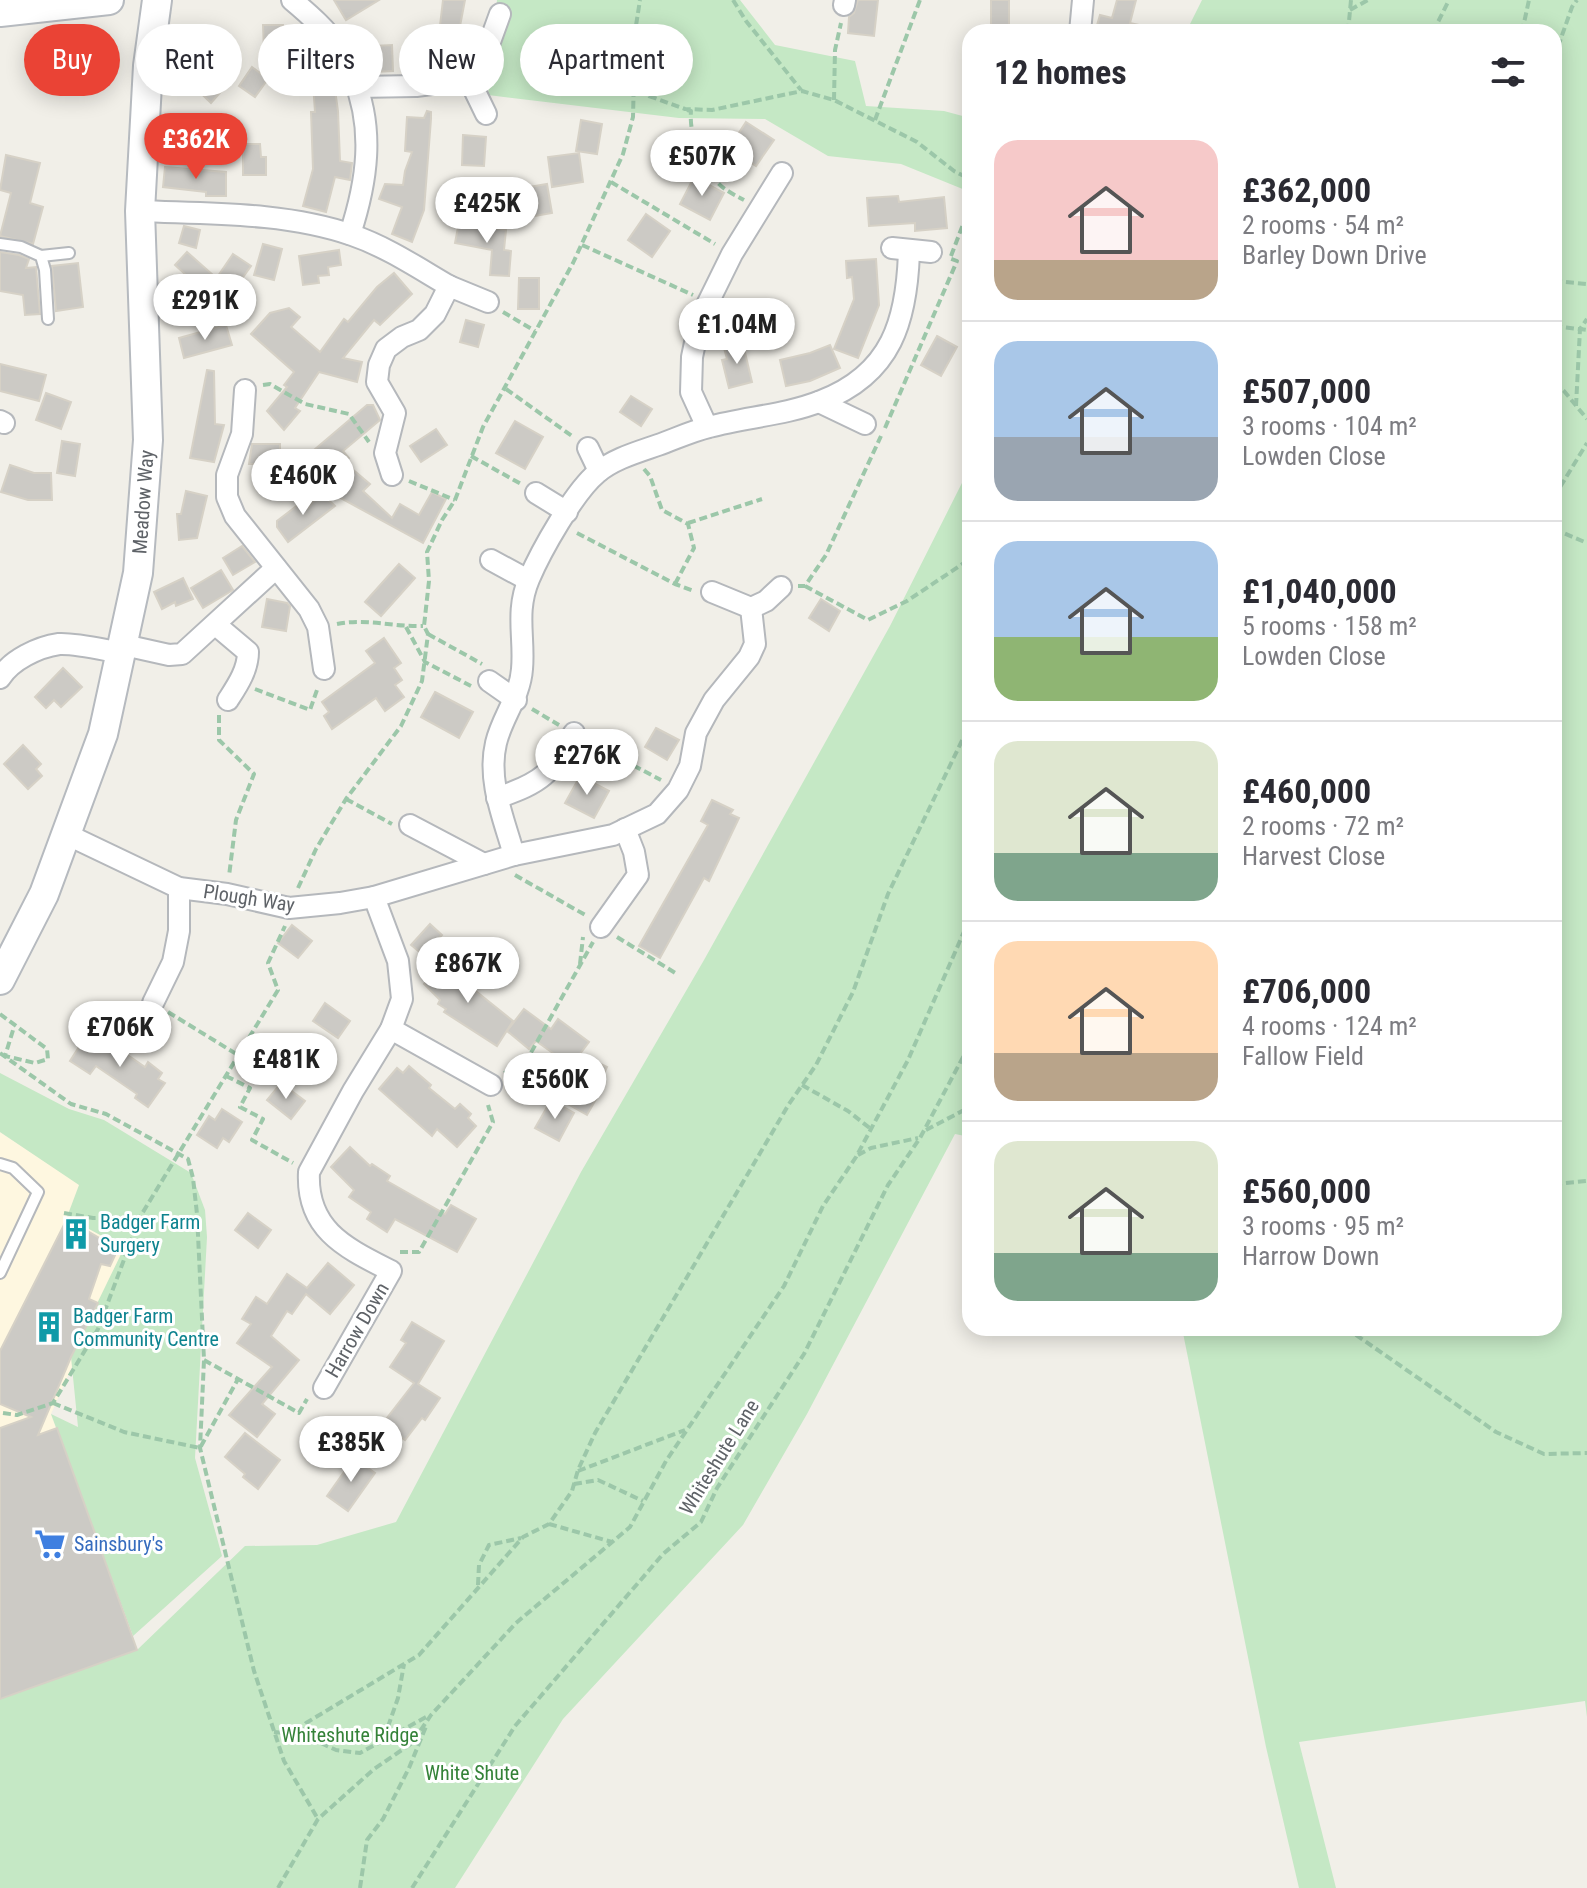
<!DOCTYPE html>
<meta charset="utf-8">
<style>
:root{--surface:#fff;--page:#f2f2f3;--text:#2b2b33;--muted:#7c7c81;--line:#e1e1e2;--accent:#ea4335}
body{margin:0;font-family:"Roboto Condensed",sans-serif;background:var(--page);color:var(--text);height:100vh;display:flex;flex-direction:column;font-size:30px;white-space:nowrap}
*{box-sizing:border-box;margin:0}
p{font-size:26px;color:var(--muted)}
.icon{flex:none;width:44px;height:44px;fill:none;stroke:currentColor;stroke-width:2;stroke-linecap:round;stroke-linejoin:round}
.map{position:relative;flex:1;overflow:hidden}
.drawer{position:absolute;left:962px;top:24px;width:600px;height:1312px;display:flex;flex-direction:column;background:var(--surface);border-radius:24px;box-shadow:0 4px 20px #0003}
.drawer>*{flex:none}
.top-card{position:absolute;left:24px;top:24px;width:760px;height:72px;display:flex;gap:16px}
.price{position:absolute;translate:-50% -68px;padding:0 18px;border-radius:28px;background:#fff;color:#222;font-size:26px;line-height:52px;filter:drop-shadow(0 2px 4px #0008)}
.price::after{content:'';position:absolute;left:50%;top:48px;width:24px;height:18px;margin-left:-12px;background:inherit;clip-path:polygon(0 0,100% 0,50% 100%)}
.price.selected{background:var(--accent);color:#fff}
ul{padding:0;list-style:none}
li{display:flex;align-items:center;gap:24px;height:200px;padding:0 32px}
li+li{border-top:2px solid var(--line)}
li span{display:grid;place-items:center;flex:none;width:224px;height:160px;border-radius:24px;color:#555}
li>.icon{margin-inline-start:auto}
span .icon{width:96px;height:96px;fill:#fffc;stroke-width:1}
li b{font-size:34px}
h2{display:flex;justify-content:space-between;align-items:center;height:96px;padding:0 32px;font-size:34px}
.tag{padding:0 28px;border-radius:36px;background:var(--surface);box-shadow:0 4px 20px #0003;font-size:28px;line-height:72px}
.tag.selected{background:var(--accent);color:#fff}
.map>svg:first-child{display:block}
.commercial{fill:#fef7e0}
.green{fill:#c5e8c5}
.building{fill:#cccac5;stroke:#d6d1c6;stroke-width:2}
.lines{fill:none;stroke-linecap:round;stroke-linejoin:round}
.lane-casing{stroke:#b5b8bc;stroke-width:14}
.street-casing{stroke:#b5b8bc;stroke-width:24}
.secondary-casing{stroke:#b6babf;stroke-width:32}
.path{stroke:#9cc7a9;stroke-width:4;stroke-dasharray:8 4;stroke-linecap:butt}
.lane{stroke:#fff;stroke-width:10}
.street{stroke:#fff;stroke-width:20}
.secondary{stroke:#fff;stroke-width:28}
.labels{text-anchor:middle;stroke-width:6;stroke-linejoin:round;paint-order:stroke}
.street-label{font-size:20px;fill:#5f6368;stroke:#fff}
.culture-label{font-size:20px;fill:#0d838f;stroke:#fff;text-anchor:start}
.shop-label{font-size:20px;fill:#366cbe;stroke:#fff;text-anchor:start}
.park-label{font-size:20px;fill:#348238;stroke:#fff}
</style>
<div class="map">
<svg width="1587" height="1888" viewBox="0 0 1587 1888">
<rect width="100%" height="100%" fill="#f1efe8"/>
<path class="commercial" d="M0 1132 80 1185 67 1217 124 1248 51 1414 137 1650 0 1699Z"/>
<g class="green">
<path d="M497 0H740L775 45 855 61 866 106 944 111 970 118V192L901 164 828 156 765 119 679 118 488 95Z"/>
<path d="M1202 0H1587V1717L1585 1701 1299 1742 1336 1888H1299L1266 1747 1182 1328H1554V32H1186Z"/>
<path d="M970 467V1137L955 1134 807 1414 743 1525 563 1719 455 1888H0V1699L137 1650 245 1546 317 1545 396 1522 581 1172 704 960 890 626Z"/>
<path d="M0 1073 69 1109 104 1120 191 1173 205 1210 207 1237 195 1458 222 1556 133 1636 51 1414 78 1427 71 1357 124 1248 67 1217 79 1185 0 1132Z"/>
</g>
<g class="building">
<path d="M334 0H379L346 20Z"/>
<path d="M443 0H465L452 68 445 69 430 67 435 34H439Z"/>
<path d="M858 0H878L874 36 848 33 849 17 854 13Z"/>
<rect x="991" y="0" width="18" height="32"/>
<path d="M1117 0H1136L1130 23 1144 26V32H1095L1100 15 1112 18Z"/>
<path d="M263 25H283L284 50 264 51Z"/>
<path d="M173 41H193V59L224 88 211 103 181 74H172Z"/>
<path d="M392 45 393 71 374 72 373 46Z"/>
<path d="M252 67 268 79 255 97 239 86Z"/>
<path d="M332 68 338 111 340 161 352 163 350 180 335 177 326 212 303 206 313 169 311 112H315L312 69Z"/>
<path d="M427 111 431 112V119L424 210 412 242 392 234 402 207 379 199 385 184 403 185 405 171 412 152 405 151 407 117 424 118Z"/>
<path d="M581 120 602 124 597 154 576 151Z"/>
<path d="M746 122 774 140 756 166 729 148Z"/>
<path d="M463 135 486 137 484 166 462 165Z"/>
<path d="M243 144H260L261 157H266V175H243Z"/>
<path d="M579 153 583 182 552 187 548 157Z"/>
<path d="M6 155 40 163 30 203 43 207 33 244 0 236 11 193 0 190Z"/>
<path d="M165 167 226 172V196H206V192L163 187Z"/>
<path d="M694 177 724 193 710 220 680 204Z"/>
<path d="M547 184 552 213 496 223 498 197 518 198 517 189Z"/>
<path d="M898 196 899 202 944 197 947 228 915 231V223L869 226 867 198Z"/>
<path d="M646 214 670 231 652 257 628 240Z"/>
<path d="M459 222 506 230 504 250 511 251 509 276 490 275 492 250 455 243Z"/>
<path d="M184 226 200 230 196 248 179 243Z"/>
<path d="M263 244 282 249 274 280 254 275Z"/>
<path d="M339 250 341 265 328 267 329 275 318 276 319 283 303 285 299 256Z"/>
<path d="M0 252 19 255 29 259 26 268 36 267 40 314 25 315 23 295 0 291Z"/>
<path d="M187 252 213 275 216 285 208 295 175 265Z"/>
<path d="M233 254 251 266 236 287 218 276Z"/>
<path d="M876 259 879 305 858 358 834 349 854 299 852 277 847 278 846 261Z"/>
<path d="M78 263 83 307 56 311 52 266Z"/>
<path d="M394 273 412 294 380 325 374 320 343 358 362 362 357 382 319 372 295 408 300 411 284 430 267 411 287 387 284 385 294 372 251 334 270 313 289 308 300 317 291 327 320 352 344 319 348 322 377 287Z"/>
<path d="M519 278H539V309H518Z"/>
<path d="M466 320 484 325 478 347 460 342Z"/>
<path d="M226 325 232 345 184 358 179 338Z"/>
<path d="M937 336 957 347 941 376 921 365Z"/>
<path d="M743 344 752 382 729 388 722 360 727 359 724 348Z"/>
<path d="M830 345 840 368 810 381 786 386 780 360 810 353Z"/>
<path d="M0 364 46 375 39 401 0 391Z"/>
<path d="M207 370 214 371 215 424 224 425 214 462 190 458Z"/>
<path d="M46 393 71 402 61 429 36 420Z"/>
<path d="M631 396 652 409 641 426 620 412Z"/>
<path d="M367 405H373L380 420 343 451 349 458 344 462 370 484 363 491 392 518 400 504 419 515 432 492 446 499 423 543 324 489 331 481 308 455Z"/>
<path d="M515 421 543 437 525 469 496 453Z"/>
<path d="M436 429 447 445 421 462 410 446Z"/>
<path d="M62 441 80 444 75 476 57 473Z"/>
<path d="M252 444H280V464H249Z"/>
<path d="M10 465 34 473H51L52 500H28L1 492Z"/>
<path d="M186 491 207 496 197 538 179 540 177 514H181Z"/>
<path d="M321 493 335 506 288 542 277 527V521L303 501 308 508Z"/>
<path d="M242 546 255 562 233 575 223 558Z"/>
<path d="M399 564 415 578 381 616 365 602Z"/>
<path d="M221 570 233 590 203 608 191 588Z"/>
<path d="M183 578 193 599 176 606 175 602 162 609 154 592Z"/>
<path d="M267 599 287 603 290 606 286 631 262 627Z"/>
<path d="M821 599 840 611 829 631 809 618Z"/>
<path d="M384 638 401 663 394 668 402 680 395 685 404 697 385 711 376 698 332 729 324 716 329 712 322 702 375 663 366 651Z"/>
<path d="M63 668 82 687 61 707 54 700 46 708 35 697Z"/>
<path d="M435 692 473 712 459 738 421 717Z"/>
<path d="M656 728 679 740 667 760 645 747Z"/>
<path d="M23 745 41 764 36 769 42 776 28 789 4 764Z"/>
<path d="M580 776 609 791 594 818 565 803Z"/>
<path d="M712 800 733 810 730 814 739 818 709 881 704 878 660 958 639 946 708 825 701 821Z"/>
<path d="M430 924 442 935 436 941 445 949 433 963 411 945Z"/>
<path d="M292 925 312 941 298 958 278 943Z"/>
<path d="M441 964 473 985 472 988 513 1021 497 1046 444 1012 446 1009 438 1004 440 1000 424 984Z"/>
<path d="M325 1003 350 1021 338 1038 313 1021Z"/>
<path d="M524 1009 551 1029 558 1019 589 1042 580 1054 607 1067 595 1092 599 1094 587 1115 564 1102 578 1079 571 1075 575 1069 536 1041 529 1049 507 1031Z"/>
<path d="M97 1038 115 1048 116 1047 145 1067 148 1062 162 1073 158 1079 165 1083 148 1107 135 1098 137 1094 96 1066 90 1074 70 1061 84 1039 92 1045Z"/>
<path d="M409 1066 431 1085 429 1088 455 1109 460 1104 471 1114 468 1118 476 1126 457 1147 437 1129 432 1136 379 1089 397 1068 403 1073Z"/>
<path d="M281 1083 305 1101 291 1119 267 1100Z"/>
<path d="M551 1100 574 1113 559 1141 535 1128Z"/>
<path d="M222 1109 242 1122 229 1142 223 1138 217 1148 197 1135 209 1116 215 1120Z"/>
<path d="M350 1147 370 1166 372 1164 390 1176 387 1181 445 1214 451 1205 476 1219 457 1252 395 1219 387 1232 367 1219 371 1212 349 1197 354 1190 331 1167Z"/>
<path d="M248 1213 271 1230 258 1248 235 1230Z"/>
<path d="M67 1219 118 1249 110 1266 101 1264 89 1299 98 1303 71 1357 38 1435 57 1428 137 1650 0 1699V1428L31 1417 0 1404V1351Z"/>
<path d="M328 1263 354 1285 330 1314 306 1294 292 1314 287 1311 271 1336 299 1360 262 1404 275 1414 257 1437 229 1415 272 1367 237 1343 251 1324 242 1319 256 1297 267 1304 287 1274 307 1288Z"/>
<path d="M412 1322 444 1341 418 1384 440 1398 425 1420 422 1418 405 1440 383 1423 414 1383 390 1367 406 1343 401 1340Z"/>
<path d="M245 1433 280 1460 258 1489 243 1477 245 1474 225 1457Z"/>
<path d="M354 1458 375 1473 348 1511 327 1496Z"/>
</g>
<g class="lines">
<defs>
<g id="lane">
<path d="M0 244 21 247 41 256 45 270 48 319"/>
<path d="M41 256 69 253"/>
<path d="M0 1164 13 1168 38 1192 0 1273"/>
</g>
<g id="street">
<path d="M292 0C310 15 327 30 340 49 346 57 349 68 353 77 375 129 367 182 350 234"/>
<path d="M844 5 845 0"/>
<path d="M1080 32 1083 0"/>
<path d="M469 79 486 114"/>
<path d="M357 87 416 86 469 79 483 61 500 14"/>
<path d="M140 211C210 214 285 212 352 235 387 247 418 268 449 286L435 314 419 330 402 337 386 349 379 365 377 382 395 413 385 453 392 475"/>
<path d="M892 248 931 252"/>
<path d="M449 286 488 302"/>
<path d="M245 390 242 434 227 475V497L235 516 309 609 318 627 324 669"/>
<path d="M819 402 865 424"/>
<path d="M0 421 4 423"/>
<path d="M707 427 691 392 692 357 700 319 732 254 782 173"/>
<path d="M588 448 599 471"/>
<path d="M536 493 567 512"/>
<path d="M491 560 528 580"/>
<path d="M712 592 751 608 766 601 781 587"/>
<path d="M216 625 248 652C248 670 237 686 228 700"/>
<path d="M124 645 169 655 182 654 276 568"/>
<path d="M0 678C11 660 38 647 59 644 76 643 104 650 122 653"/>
<path d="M489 681 516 700"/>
<path d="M497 798C543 782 550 775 574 733"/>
<path d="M410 825 484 864"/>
<path d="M68 835 179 888 227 894 289 908 340 903 374 897 514 855 613 835 657 814 678 790 690 766 696 733 714 700 749 657 755 644 751 608"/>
<path d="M514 855C504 819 487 781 496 743 502 717 520 697 522 669 525 638 515 612 529 579 541 551 574 492 597 473 613 459 638 452 658 445 675 439 692 431 709 427 746 417 786 415 821 401 892 374 907 320 909 251"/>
<path d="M601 927 638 875 634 852 625 829"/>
<path d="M153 1003 173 962 179 931V888"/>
<path d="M391 1029 491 1085"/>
<path d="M324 1388 391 1271C346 1248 306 1230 309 1172L353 1091 391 1029 402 999 398 961 374 897"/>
</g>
<g id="secondary">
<path d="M0 12 109 0"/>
<path d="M0 980 44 894 103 734 138 573 148 440 140 211 148 66 157 0"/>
</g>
</defs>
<use href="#lane" class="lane-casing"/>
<use href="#street" class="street-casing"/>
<use href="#secondary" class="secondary-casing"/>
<g class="path">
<path d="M733 0 746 21 801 90"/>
<path d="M1350 10 1368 0"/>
<path d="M1348 32 1351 0"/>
<path d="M1433 32 1449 0"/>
<path d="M1522 32 1529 0"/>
<path d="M1554 58 1572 7 1577 0"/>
<path d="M632 79 649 96 685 109 712 110 802 91 834 100 917 142 954 171 970 179"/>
<path d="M834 100 835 50 841 23"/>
<path d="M687 110 691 111C689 134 700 165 717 182 724 190 735 195 744 200"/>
<path d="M875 120 920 0"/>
<path d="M611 182 715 244"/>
<path d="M582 245 693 295"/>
<path d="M951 256 970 206"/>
<path d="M1554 281 1587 284"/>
<path d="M503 312 535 331"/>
<path d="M1554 326 1587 330"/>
<path d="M1554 383 1564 391 1587 419"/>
<path d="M263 385 270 384 305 404 349 414 369 442"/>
<path d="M506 389 572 436"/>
<path d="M1576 406 1580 329 1587 319"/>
<path d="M885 428 957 261 949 258"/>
<path d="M471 456 521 484"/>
<path d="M644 469 650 476 662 510 688 524 694 548 675 584"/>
<path d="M409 481 455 500"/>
<path d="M1554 497 1587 443"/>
<path d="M688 523 762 499"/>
<path d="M1554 529 1587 543"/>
<path d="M577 533 675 584 694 591"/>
<path d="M798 586H805L826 555 881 436"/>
<path d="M805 586 868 620 907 601 970 559"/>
<path d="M337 624C367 618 392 627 423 626"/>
<path d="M406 627 425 662 471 686"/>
<path d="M428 634 482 664"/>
<path d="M255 689 310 710 318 687"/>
<path d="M532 709 559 725"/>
<path d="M219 715V740L254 774 236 820 229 876"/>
<path d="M591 743 661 780"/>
<path d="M346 799 392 824"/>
<path d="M515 875 587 916"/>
<path d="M298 888 316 849 346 799 401 726 422 681 428 634 424 626 429 581 427 552 442 520 455 500 483 427 573 263 623 154 633 117 635 32 640 0"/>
<path d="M617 937 677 974"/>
<path d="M580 964 583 937"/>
<path d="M168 1012 238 1055"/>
<path d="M0 1014 47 1049 48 1059 35 1063 5 1056 14 1027"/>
<path d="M0 1053 71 1104 106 1114 188 1159 193 1178 197 1214 204 1360 200 1448 254 1671 284 1761 318 1819"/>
<path d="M504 1073 524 1065 593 942"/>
<path d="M226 1076 250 1088 240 1107 263 1119 252 1140 293 1163"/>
<path d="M802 1085 848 1111 871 1129"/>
<path d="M926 1130 970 1107"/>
<path d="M858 1155 871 1148 918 1138"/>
<path d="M1554 1184 1587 1181"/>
<path d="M64 1213 93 1218 140 1217"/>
<path d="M400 1252H419L493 1122 488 1105"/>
<path d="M1346 1328 1496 1432 1544 1454 1587 1453"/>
<path d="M204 1360 299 1413 307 1399"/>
<path d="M53 1403 124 1432 200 1448 238 1379"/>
<path d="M3 1413 17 1415 53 1403 98 1329 140 1217 278 990 268 963 285 926"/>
<path d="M578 1471 685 1430"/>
<path d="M574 1484 598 1480 643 1501"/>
<path d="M549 1524 612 1542"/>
<path d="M478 1585 479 1565 489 1545 521 1538"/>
<path d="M274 1732 296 1734 306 1723 419 1655 523 1537 549 1524 572 1491 578 1470 595 1433 789 1104 816 1065 853 992 888 894 970 724"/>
<path d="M299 1733 336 1750 360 1753 428 1716"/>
<path d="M384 1738 398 1698 404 1664"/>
<path d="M278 1888 318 1819 374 1769 412 1743 431 1715 516 1623 630 1527 666 1461 784 1286 823 1206 856 1157 908 1060 970 918"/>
<path d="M360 1888 367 1840 383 1819 409 1768 427 1724"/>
<path d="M412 1888 515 1726 663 1554 701 1522 717 1488 804 1354 888 1185 920 1138 970 1044"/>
</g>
<use href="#lane" class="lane"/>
<use href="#street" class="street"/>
<use href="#secondary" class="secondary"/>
</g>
<defs>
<symbol id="building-bare" viewBox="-9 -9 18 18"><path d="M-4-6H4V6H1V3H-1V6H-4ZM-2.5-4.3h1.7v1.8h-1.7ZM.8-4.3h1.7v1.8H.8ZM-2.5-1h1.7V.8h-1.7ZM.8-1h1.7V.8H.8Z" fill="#0f9aa8" stroke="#fff" stroke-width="2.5" paint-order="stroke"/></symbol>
<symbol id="supermarket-bare" viewBox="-9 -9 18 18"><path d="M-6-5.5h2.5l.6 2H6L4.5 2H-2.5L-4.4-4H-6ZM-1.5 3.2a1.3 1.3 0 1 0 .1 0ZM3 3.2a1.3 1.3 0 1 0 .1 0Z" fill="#3f7fe0" stroke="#fff" stroke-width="2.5" paint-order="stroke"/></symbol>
</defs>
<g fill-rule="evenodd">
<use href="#building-bare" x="54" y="1212" width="44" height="44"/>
<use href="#building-bare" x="27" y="1305" width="44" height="44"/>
<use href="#supermarket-bare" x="28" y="1522" width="44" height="44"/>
</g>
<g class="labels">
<g class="street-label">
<text transform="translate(143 502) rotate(-86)" y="7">Meadow Way</text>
<text transform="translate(249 898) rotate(9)" y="7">Plough Way</text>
<text transform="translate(357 1330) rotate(-60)" y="7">Harrow Down</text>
<text transform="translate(719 1457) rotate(-58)" y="7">Whiteshute Lane</text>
</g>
<g class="culture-label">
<text x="100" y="1229">Badger Farm<tspan x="100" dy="23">Surgery</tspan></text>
<text x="73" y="1323">Badger Farm<tspan x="73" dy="23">Community Centre</tspan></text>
</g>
<g class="shop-label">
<text x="74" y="1551">Sainsbury's</text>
</g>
<g class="park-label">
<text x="350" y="1742">Whiteshute Ridge</text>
<text x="472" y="1780">White Shute</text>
</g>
</g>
</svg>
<b class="price selected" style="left:196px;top:181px">£362K</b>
<b class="price" style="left:702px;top:198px">£507K</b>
<b class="price" style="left:487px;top:245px">£425K</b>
<b class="price" style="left:205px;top:342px">£291K</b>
<b class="price" style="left:737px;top:366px">£1.04M</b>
<b class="price" style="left:303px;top:517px">£460K</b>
<b class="price" style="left:587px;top:797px">£276K</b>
<b class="price" style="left:468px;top:1005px">£867K</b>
<b class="price" style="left:120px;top:1069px">£706K</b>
<b class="price" style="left:286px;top:1101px">£481K</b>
<b class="price" style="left:555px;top:1121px">£560K</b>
<b class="price" style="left:351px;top:1484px">£385K</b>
<div class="top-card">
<a class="tag selected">Buy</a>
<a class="tag">Rent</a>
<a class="tag">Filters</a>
<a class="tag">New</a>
<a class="tag">Apartment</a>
</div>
<section class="drawer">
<h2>12 homes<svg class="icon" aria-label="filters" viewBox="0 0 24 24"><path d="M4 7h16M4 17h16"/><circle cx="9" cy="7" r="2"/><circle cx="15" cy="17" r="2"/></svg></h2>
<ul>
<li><span style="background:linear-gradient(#f6c9c9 75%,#b9a48a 0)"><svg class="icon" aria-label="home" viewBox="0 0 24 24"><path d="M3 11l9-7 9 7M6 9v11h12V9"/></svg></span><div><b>£362,000</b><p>2 rooms · 54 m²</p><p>Barley Down Drive</p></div></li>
<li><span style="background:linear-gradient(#a9c7e8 60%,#9aa5b1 0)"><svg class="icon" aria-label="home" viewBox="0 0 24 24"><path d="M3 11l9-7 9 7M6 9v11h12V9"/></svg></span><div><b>£507,000</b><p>3 rooms · 104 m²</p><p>Lowden Close</p></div></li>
<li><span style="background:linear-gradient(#a9c7e8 60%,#8fb573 0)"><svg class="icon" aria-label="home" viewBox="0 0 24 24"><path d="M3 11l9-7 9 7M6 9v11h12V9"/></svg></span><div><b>£1,040,000</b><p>5 rooms · 158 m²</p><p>Lowden Close</p></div></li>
<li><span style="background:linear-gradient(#dfe7d0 70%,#7fa58c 0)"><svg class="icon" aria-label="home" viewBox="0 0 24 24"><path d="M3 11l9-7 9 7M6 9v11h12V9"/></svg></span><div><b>£460,000</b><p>2 rooms · 72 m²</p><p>Harvest Close</p></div></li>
<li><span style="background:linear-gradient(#ffd9b3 70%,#b9a48a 0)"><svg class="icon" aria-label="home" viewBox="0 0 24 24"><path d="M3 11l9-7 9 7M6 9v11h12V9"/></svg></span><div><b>£706,000</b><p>4 rooms · 124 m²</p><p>Fallow Field</p></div></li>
<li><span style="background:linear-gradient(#dfe7d0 70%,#7fa58c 0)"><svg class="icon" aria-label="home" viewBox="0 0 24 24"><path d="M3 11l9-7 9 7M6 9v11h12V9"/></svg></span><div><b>£560,000</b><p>3 rooms · 95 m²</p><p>Harrow Down</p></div></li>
</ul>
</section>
</div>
